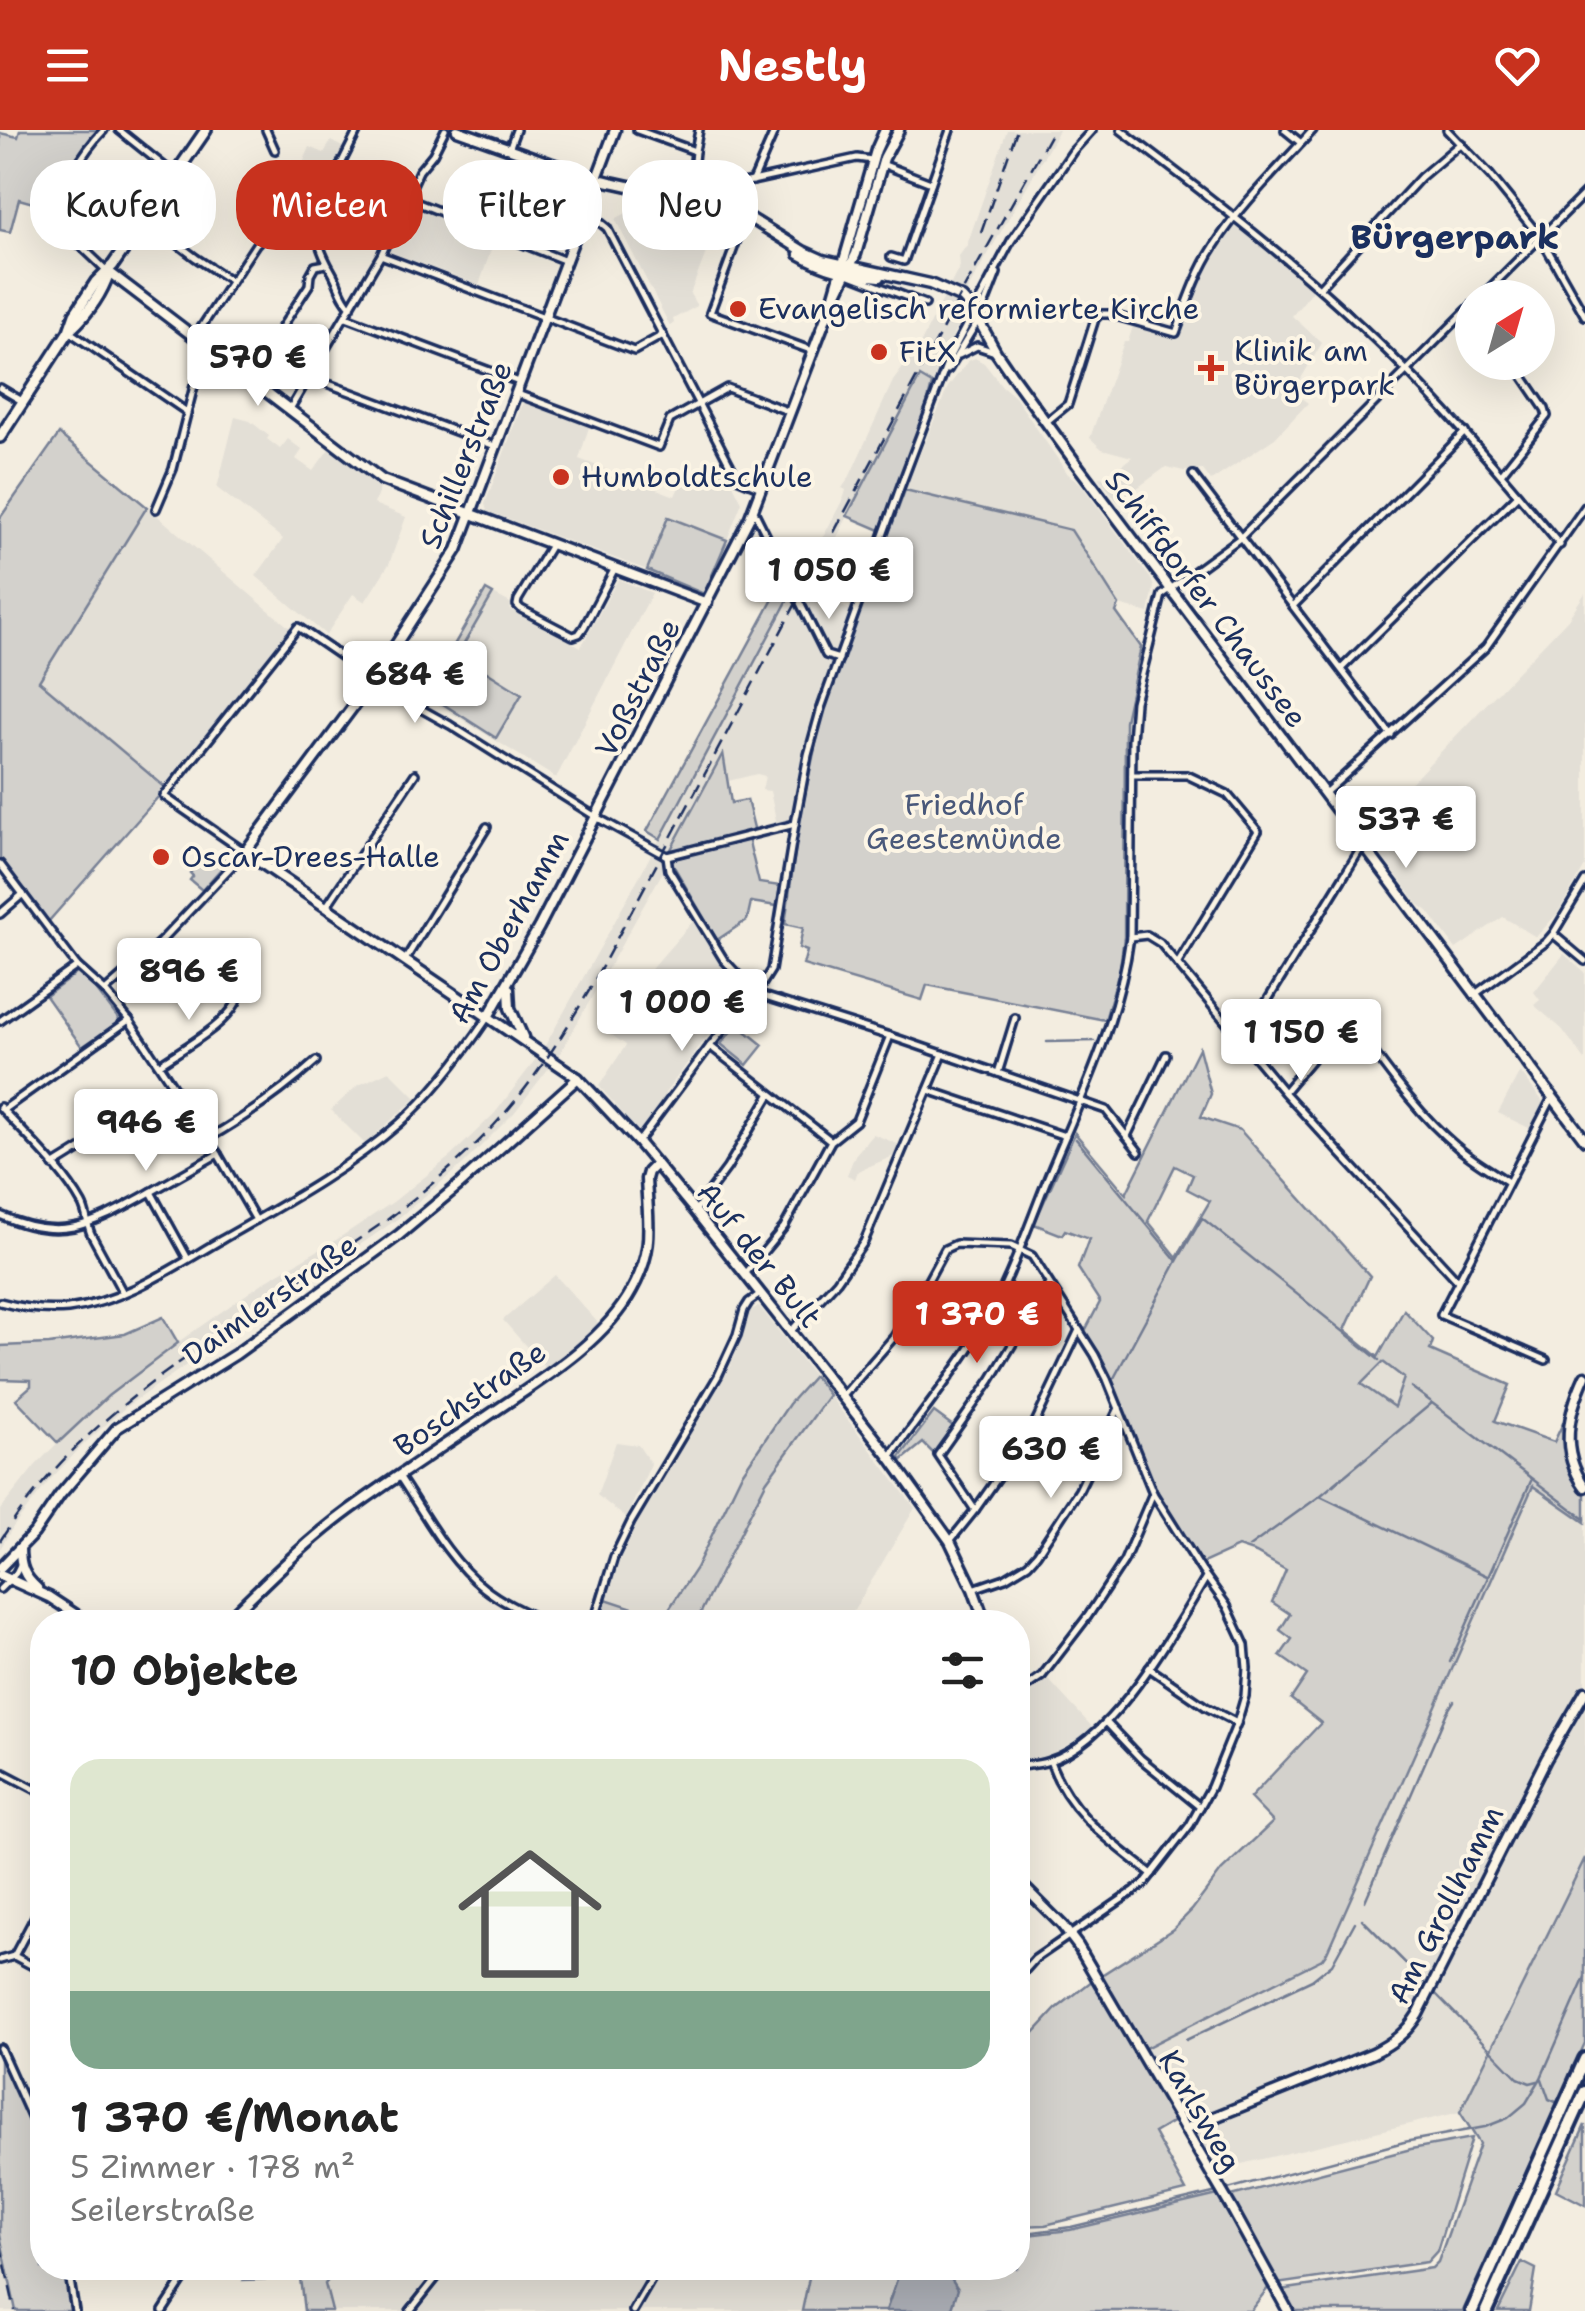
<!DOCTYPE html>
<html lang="de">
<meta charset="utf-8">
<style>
:root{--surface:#fff;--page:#f2f2f2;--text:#222;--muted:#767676;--accent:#c8321e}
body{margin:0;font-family:"Shantell Sans",sans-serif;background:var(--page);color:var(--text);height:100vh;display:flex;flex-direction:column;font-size:38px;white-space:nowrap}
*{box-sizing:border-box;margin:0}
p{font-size:32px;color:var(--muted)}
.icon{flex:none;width:55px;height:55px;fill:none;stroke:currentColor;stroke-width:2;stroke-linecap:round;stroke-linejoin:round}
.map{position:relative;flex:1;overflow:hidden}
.details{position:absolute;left:30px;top:1480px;width:1000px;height:670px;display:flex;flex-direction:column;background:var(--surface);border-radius:40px;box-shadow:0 10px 40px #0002}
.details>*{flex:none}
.hud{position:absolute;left:30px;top:30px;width:1000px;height:90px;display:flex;gap:20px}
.needle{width:65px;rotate:37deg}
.tools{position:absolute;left:1455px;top:150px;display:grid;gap:20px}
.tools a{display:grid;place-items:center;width:100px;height:100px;border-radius:50%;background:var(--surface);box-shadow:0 10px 40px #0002;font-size:50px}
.price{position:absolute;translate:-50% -85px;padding:0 22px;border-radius:10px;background:#fff;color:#222;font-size:32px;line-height:65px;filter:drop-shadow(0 2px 5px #0008)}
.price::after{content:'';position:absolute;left:50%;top:60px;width:30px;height:22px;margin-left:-15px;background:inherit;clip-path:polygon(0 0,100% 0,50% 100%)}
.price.on{background:var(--accent);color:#fff}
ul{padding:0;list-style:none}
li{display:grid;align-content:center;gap:20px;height:530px;padding:0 40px}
li span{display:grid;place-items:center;height:310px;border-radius:30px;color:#555}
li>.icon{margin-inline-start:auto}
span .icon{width:180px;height:180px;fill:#fffc;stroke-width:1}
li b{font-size:42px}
h2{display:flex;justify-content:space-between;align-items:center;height:120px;padding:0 40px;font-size:42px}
.chip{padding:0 35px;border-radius:40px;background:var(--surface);box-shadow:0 10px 40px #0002;font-size:35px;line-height:90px}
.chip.on{background:var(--accent);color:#fff}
header{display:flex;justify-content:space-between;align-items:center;height:130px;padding:0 40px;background:var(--accent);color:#fff;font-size:45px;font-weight:700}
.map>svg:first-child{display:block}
.built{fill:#e3dfd6}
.green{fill:#d3d1cc;stroke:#778095;stroke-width:2.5;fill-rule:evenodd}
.water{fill:#a9acb3;stroke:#707a91;stroke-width:2.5}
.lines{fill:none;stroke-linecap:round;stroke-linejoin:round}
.stream{stroke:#707a91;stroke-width:2.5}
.street-casing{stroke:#1b2f5e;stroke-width:12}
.secondary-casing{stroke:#1b2f5e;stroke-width:15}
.primary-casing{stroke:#1b2f5e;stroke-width:16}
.highway-casing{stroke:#1b2f5e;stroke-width:18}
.street{stroke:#fcf5e5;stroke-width:5}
.secondary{stroke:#fcf5e5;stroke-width:8}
.primary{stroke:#fcf5e5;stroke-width:9}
.highway{stroke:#fcf5e5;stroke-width:10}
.rail{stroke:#1b2f5e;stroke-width:2.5;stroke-dasharray:15 8;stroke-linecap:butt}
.poi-dot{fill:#c8321e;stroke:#fcf5e5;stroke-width:4}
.labels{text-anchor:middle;stroke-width:8;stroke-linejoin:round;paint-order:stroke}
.poi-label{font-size:30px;fill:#1b2f5e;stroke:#fcf5e5;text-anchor:start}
.street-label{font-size:30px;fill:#1b2f5e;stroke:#fcf5e5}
.park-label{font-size:30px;fill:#49587a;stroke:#fcf5e5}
.quarter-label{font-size:35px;font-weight:bold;fill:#1b2f5e;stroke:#fcf5e5}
</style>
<header><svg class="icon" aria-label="menu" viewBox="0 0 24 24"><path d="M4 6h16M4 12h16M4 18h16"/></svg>Nestly<svg class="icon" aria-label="heart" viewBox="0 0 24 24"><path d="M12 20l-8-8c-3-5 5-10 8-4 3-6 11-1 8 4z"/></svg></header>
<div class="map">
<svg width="1585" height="2181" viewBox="0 0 1585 2181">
<rect width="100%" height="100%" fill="#f3ede0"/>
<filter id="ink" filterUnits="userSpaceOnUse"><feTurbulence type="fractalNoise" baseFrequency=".01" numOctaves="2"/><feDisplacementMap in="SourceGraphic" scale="20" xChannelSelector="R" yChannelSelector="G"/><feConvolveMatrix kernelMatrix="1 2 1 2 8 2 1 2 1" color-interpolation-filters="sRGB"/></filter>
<g filter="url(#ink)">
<g class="built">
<path d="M1007 0H1059L958 177 961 187 932 254 920 248 809 461 854 482 818 577 805 624 791 691 777 695 770 661 762 660 765 646 757 644 728 651 723 625 663 732 665 738 559 925 514 983 463 1034 396 1090 127 1276 85 1313 49 1351 13 1397 0 1419V1380L35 1336 71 1299 108 1266 158 1226 267 1150 336 1110 393 1072 451 1026 495 983 530 937 546 914 614 793 830 394 844 367 846 360 842 358 849 348 893 251 919 216 960 136 959 126 967 115Z"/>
<path d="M331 11 346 19 332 47 303 33 310 17 324 23Z"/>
<path d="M629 68 701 79 698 111 709 115 690 164 697 176 673 189 674 193 670 196 615 89 630 81Z"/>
<path d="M410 74 495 108 479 155 388 121Z"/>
<path d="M1236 93 1314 159 1292 186 1322 213 1293 262 1308 273 1275 308 1211 351 1203 340 1184 341 1166 337 1118 372 1098 347 1105 348 1132 327 1102 319 1090 308 1124 212H1128L1133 196 1178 209 1201 151 1218 118Z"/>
<path d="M975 228 984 233 1002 256 1015 267 1068 344 1080 353 1151 449 1154 457 1149 483 1119 475 1071 400 905 360 948 257 968 231Z"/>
<path d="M523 272 589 297 579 329 675 366 680 355 722 333 742 372 727 410 668 388 647 440 487 381 485 374Z"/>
<path d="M235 287 250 291 269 306 267 309 280 319 288 309 302 320 296 329 313 341 329 319 380 358 374 374 406 387 389 434 365 472 353 464 326 505 256 446 283 409 217 358Z"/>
<path d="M147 377 291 499 166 658 38 551Z"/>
<path d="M618 449 652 463 556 648 424 566 486 460 512 474 510 479 581 517Z"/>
<path d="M1585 463V736L1557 784 1536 807 1503 787 1456 819 1428 781 1418 774 1364 702 1568 489Z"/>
<path d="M694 790 727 840 743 858V864L721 888 665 963 666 967 641 1000 636 999 599 956 626 915 606 901 653 837Z"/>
<path d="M1564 824 1585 842V930L1562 899 1534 875 1540 870 1534 862Z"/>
<path d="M389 941 416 968 365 1014 331 980 357 956Z"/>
<path d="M1520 942 1544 973 1531 999 1498 983Z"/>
<path d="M873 1004 900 1015 896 1025 858 1041 855 1049 847 1045 855 1025Z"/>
<path d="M555 1145 599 1194 547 1240 503 1190Z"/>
<path d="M759 1176 814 1246 789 1274 741 1345 696 1438 663 1489 606 1469 619 1431 639 1390 729 1239 743 1206 749 1181Z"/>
<path d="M1383 1231 1404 1248 1394 1278 1360 1254Z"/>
<path d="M829 1265 915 1378 847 1492H696L766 1352Z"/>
<path d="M616 1312 638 1315 651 1334 626 1388 597 1365Z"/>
<path d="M1534 1355 1585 1392V1728L1460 1982 1216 2040 1143 1919 1315 1834 1327 1822Z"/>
<path d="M1046 1547 1094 1599 1047 1627 1018 1630V1563L1027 1560Z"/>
<path d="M0 2105 16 2178V2181H0Z"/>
<path d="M338 2138H811L802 2181H332L325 2154Z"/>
</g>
<g class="green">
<path d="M20 0H101L91 10 51 78 19 69 10 102 0 100V3L18 7Z"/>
<path d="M920 247 932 254 927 275 880 400 847 386Z"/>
<path d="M59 304 147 377 39 551 166 658 48 792 0 728V388Z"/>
<path d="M905 360 1071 400 1119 475 1116 482 1141 517 1125 591 1124 807 1120 838 1105 890 927 855 922 870 803 835 807 821 799 818 803 798 785 794 799 692 823 581Z"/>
<path d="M668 387 727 410 704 464 647 440Z"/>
<path d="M784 449 791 464 660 709 647 701Z"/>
<path d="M486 460 493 464 458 524 522 564 496 608 426 563Z"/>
<path d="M723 623 731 673 747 670 755 702 669 723Z"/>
<path d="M748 708 759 753 780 756 777 776 751 772 747 790 717 810 670 730Z"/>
<path d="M214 727 219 730 222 727 227 732 202 760 190 750 193 746 190 743 203 728 209 732Z"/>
<path d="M77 843 95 858 120 891 82 917 46 866Z"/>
<path d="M737 894 763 915 747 935 721 914Z"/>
<path d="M1199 918 1211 964 1201 987 1240 1000 1370 1146 1345 1200 1378 1227 1404 1180 1433 1211 1430 1220 1510 1255 1495 1291 1554 1312 1564 1291V1319L1568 1333 1585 1364V1392L1533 1356 1327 1822 1322 1829 1143 1919 1100 1846 1173 1799 1192 1780 1222 1740 1273 1692 1250 1668 1321 1593 1291 1569 1307 1545 1280 1526 1292 1509 1280 1500 1290 1484 1272 1472 1286 1440 1256 1423 1238 1417 1201 1434 1158 1365 1111 1249 1084 1203 1100 1172 1078 1138 1089 1109 1065 1100 1062 1105 1034 1094 1075 1003 1126 1064ZM1175 1036 1193 1045 1187 1059 1210 1071 1177 1127 1148 1091ZM1383 1232 1404 1248 1394 1277 1361 1254Z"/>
<path d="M163 1187 178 1213 108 1266 58 1313 16 1269 31 1256V1250L0 1249V1216L49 1214 125 1204Z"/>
<path d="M814 1246 829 1265 766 1352 696 1492H600L606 1469 663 1488 696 1438 741 1345 789 1274Z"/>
<path d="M934 1282 953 1296 933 1323 923 1313 901 1331 900 1327Z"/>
<path d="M1585 1728V1913L1463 2181H1292L1280 2160 1432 2138 1438 2132 1480 2014 1460 1982Z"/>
<path d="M1093 1850 1176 1990 1154 2003 1186 2061 1045 2095 1018 2096V1920L1056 1879Z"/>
<path d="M0 1924 30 1992 42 2040V2138H64L71 2181H16L0 2105Z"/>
<path d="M1585 1995V2075L1556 2060Z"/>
<path d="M1472 2008 1437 2121 1427 2132 1277 2154 1231 2066 1411 2019Z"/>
<path d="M1218 2065 1268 2158 1250 2181H951V2148L955 2138H1018V2106L1070 2100Z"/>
<path d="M1522 2132 1536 2139 1529 2181H1498Z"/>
<path d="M253 2138H338L325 2154 332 2181H304L300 2148 244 2150Z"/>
<path d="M811 2138H901L886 2181H802Z"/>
</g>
<path class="water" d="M901 2138H955L951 2148 958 2159 951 2181H886Z"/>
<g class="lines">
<g class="stream">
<path d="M1047 912 1094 911"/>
<path d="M1076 1009 1177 1131 1202 1088 1379 1230"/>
<path d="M1114 1248 1177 1131"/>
<path d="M1411 1257 1430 1271"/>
<path d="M1320 1366 1487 1446"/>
<path d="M1249 1417 1320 1366 1432 1273 1585 1389"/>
<path d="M1450 1532 1531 1351"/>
<path d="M1365 1771 1447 1582 1454 1571"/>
<path d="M1362 1789 1424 1852"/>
<path d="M1436 1864 1518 1948 1530 1953 1538 1951"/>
<path d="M1186 1910 1312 1850 1332 1834 1355 1792"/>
<path d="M1542 1949 1549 1969 1556 1972"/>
<path d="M1228 2059 1404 2012 1485 1997 1508 1988 1526 1973 1541 1948 1585 1847"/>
<path d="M1018 2104 1071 2097 1213 2063"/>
</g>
<defs>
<g id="street">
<path d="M104 0C87 17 52 68 56 92L106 140"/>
<path d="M119 0 175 45"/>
<path d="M266 0 275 20"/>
<path d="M637 0 695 21"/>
<path d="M1121 0C1221 75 1320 152 1408 242 1462 297 1511 356 1560 415"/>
<path d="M1285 0 1301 13"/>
<path d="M1447 0 1490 45 1541 108 1585 186"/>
<path d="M509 19 516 0"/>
<path d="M882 34 931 53"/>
<path d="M753 51 775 0"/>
<path d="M702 62 857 28 872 30"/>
<path d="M691 63 695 21 699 0"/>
<path d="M408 69 566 131"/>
<path d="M723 69 743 56"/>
<path d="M585 80 607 98 737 348 761 358"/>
<path d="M745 88 710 183 813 221"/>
<path d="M144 89 196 128 231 151"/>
<path d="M498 105 527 26"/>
<path d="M383 126 634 221 663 205"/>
<path d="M891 127 904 131 950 0"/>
<path d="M850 145 925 174"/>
<path d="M1320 157 1421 47 1461 13"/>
<path d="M1480 168 1585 63"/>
<path d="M351 177C341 168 339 154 332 142 325 130 316 111 317 97 321 69 345 27 358 0"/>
<path d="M346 187 519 252"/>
<path d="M70 202 187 282"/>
<path d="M195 207 256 114 265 105 324 73"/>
<path d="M959 225 977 216 995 222"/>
<path d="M948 240 979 189 997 143"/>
<path d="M310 247 495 316"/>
<path d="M249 248 309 155 310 145 315 136 326 134"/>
<path d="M0 258 22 271"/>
<path d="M515 263 659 317 670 290 727 258 790 282"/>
<path d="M290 279 381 125 419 41 433 24 445 0"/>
<path d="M1046 292 1068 274 1095 189 1100 184H1109L1176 203C1187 173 1197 142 1215 115 1242 73 1280 37 1313 0"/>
<path d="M1502 343 1547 286 1545 279 1513 232"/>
<path d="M1193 345 1391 605"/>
<path d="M156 379 173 339 194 256 218 224"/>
<path d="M753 379 826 525 839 529"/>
<path d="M551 415 518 470 517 475 521 479 573 506 579 504 584 497 615 438"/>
<path d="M1293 476 1465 302"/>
<path d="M1342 538 1518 365"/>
<path d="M1132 645H1187L1227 664 1258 701 1178 833"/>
<path d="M1324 664 1486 517 1585 377"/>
<path d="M667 726 669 740 724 830 756 864 890 906 1106 980 1139 1022"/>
<path d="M667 726 795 694"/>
<path d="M0 734 77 836 105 861 129 890 218 1024 256 1090"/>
<path d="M326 777 415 644"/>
<path d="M0 784 23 764"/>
<path d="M1553 804 1585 831"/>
<path d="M1130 807 1147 805 1160 813 1284 962 1457 1150"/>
<path d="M405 830 487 697"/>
<path d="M105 861 160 812 245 722 164 666 298 497 405 570 450 595 596 687 667 726"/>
<path d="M1474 865 1546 812 1553 804 1585 751"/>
<path d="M0 891 77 836"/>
<path d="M1242 912 1363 715"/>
<path d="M710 916 830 1010"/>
<path d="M160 934C183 918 231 893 239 866"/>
<path d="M998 943 1015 888"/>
<path d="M928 960 1065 1006"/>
<path d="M1285 961 1345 889H1349C1381 931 1415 982 1456 1016 1472 1030 1490 1040 1508 1052"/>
<path d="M0 977C28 1008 62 1038 82 1074 87 1083 87 1095 91 1104L123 1163"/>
<path d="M3 980 129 890"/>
<path d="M1127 1006 1166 925"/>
<path d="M209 1008C247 986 283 961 316 931"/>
<path d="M639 1011 710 916 744 874 756 864 771 840 795 694 808 625 821 578 900 358 950 226 1011 111 1073 21 1092 0"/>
<path d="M53 1036 176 960"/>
<path d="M151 1062 188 1129"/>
<path d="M695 1081 727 1038 770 965"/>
<path d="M0 1085C59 1112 89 1096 142 1067 167 1053 193 1038 218 1024"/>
<path d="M746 1143 784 1097 831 1011 856 991 890 906"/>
<path d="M0 1172C22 1178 45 1181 68 1179 124 1172 174 1137 221 1110 284 1074 345 1041 400 993 434 963 463 924 488 887"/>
<path d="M791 1201 837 1151 864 1112 943 924"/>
<path d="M1546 1230 1441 1185 1552 968"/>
<path d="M842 1267 894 1207 919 1167 945 1119 956 1114 1011 1116 1032 1126 1095 1225 1107 1249 1153 1363 1202 1441 1227 1476 1245 1515 1247 1538 1245 1566 1237 1593 1211 1657 1190 1695 1144 1754 1035 1829 1018 1848"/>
<path d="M890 1327C920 1286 953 1245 980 1202 1009 1154 1027 1099 1048 1047 1080 970 1119 891 1130 807L1132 610 1135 572 1162 465 1240 408 1472 175"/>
<path d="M399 1346C424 1383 448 1430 484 1458 503 1473 524 1482 545 1492"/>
<path d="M975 1380 938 1325 991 1250 1049 1154"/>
<path d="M950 1411 975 1380 1032 1299 1079 1200"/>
<path d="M0 1459 16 1443 20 1435"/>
<path d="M973 1459 1005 1448 1028 1434 1037 1424 1079 1360 1119 1278"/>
<path d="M594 1492 614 1427 631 1392 718 1246 737 1205 744 1180 749 1172 760 1164"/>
<path d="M1149 1538 1206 1577 1237 1593"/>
<path d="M1018 1558 1029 1555 1042 1546 1088 1486 1124 1431 1153 1363"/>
<path d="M1106 1592 1141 1629 1200 1677"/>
<path d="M1050 1631C1069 1684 1109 1710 1152 1744"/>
<path d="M1018 1636C1028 1635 1039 1635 1049 1631 1113 1611 1172 1504 1206 1448"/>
<path d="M0 1641 42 1663"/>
<path d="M14 1826 42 1773"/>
<path d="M0 1830 14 1826 42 1841"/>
<path d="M0 1918 33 1991 42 2027"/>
<path d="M68 2138 75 2181"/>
<path d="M163 2181 191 2138"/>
<path d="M410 2181 444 2138"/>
<path d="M633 2181 658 2138"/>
</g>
<g id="secondary">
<path d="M457 0 600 51"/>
<path d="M615 0 457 420 373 550 245 722 578 948 638 1012 695 1081 890 1327 950 1411 973 1459 985 1492"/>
<path d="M597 49C616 53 635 58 655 61 678 64 699 61 721 70L803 121 823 130 930 154 962 168 973 180 996 222 1011 244 1075 332 1585 1010"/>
<path d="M653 64 712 75 744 90"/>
<path d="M799 124C827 140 848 144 880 147"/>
<path d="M109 142 382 350 707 473"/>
<path d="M837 163 856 124 884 28 899 0"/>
<path d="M509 859 510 878 523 907"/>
<path d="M488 887 539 797 750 387 832 172 876 20 885 0"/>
<path d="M1585 1246C1568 1283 1559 1321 1585 1357"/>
<path d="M20 1418C20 1436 24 1447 37 1458"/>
<path d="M0 1438 34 1403 60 1365 117 1298 236 1224 399 1105 459 1055 578 948"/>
<path d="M0 1445 49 1467 87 1492"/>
<path d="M225 1492C269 1449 311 1406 362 1371 406 1340 451 1311 495 1281 542 1249 604 1212 632 1160 655 1118 648 1094 646 1049L648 1042 656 1034"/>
<path d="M1018 1751 1062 1795 1078 1816 1232 2079 1288 2181"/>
<path d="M1185 1999 1373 1923C1393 1913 1406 1903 1418 1884L1546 1629 1585 1562"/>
</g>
<g id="primary">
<path d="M71 199C88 183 102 163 109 142"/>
<path d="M0 307 69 201 75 184 96 152 113 135 206 0"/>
</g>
<g id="highway">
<path d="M1472 2181 1585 1929"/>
<path d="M1486 2181 1585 1962"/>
</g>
</defs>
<use href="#street" class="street-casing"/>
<use href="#secondary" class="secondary-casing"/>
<use href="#primary" class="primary-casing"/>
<use href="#highway" class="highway-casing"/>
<use href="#street" class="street"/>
<use href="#secondary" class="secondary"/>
<use href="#primary" class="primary"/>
<use href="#highway" class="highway"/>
<g class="rail">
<path d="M981 103 1017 0"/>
<path d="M0 1411C64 1311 145 1255 241 1190 290 1156 338 1123 387 1090 426 1059 464 1029 497 992 534 952 562 906 590 859L965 157 1053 0"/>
<path d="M0 2112 15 2181"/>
</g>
</g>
</g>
<g class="poi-dot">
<circle cx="738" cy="179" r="10"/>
<circle cx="879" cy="222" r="10"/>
<path d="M1206 223h10v10h10v10h-10v10h-10v-10h-10v-10h10z"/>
<circle cx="561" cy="347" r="10"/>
<circle cx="161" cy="727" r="10"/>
</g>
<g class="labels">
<g class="poi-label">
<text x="758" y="189">Evangelisch reformierte Kirche</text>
<text x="1234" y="231">Klinik am<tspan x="1234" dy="34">Bürgerpark</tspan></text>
<text x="899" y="232">FitX</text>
<text x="581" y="357">Humboldtschule</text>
<text x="181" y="737">Oscar-Drees-Halle</text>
</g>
<g class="street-label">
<text transform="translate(466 325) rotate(-68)" y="10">Schillerstraße</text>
<text transform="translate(1206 469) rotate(53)" y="10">Schiffdorfer Chaussee</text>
<text transform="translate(638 558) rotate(-63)" y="10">Voßstraße</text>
<text transform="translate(509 797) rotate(-61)" y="10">Am Oberhamm</text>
<text transform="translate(759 1125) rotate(51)" y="10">Auf der Bult</text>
<text transform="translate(270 1170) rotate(-35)" y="10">Daimlerstraße</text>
<text transform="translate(470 1269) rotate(-35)" y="10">Boschstraße</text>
<text transform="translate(1446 1775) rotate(-63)" y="10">Am Grollhamm</text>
<text transform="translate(1200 1981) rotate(60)" y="10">Karlsweg</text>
</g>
<g class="park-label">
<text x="964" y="685">Friedhof<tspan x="964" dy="34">Geestemünde</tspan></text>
</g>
<g class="quarter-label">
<text x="1455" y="119">Bürgerpark</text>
</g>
</g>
</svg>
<div class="tools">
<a><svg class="needle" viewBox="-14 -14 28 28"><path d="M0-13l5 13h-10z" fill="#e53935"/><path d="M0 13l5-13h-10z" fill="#767676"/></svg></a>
</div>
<b class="price" style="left:258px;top:279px">570 €</b>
<b class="price" style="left:829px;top:492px">1 050 €</b>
<b class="price" style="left:415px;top:596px">684 €</b>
<b class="price" style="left:1406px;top:741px">537 €</b>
<b class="price" style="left:189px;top:893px">896 €</b>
<b class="price" style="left:682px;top:924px">1 000 €</b>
<b class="price" style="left:1301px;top:954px">1 150 €</b>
<b class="price" style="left:146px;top:1044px">946 €</b>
<b class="price on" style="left:977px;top:1236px">1 370 €</b>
<b class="price" style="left:1051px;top:1371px">630 €</b>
<div class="hud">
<a class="chip">Kaufen</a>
<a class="chip on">Mieten</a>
<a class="chip">Filter</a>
<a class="chip">Neu</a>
</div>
<section class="details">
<h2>10 Objekte<svg class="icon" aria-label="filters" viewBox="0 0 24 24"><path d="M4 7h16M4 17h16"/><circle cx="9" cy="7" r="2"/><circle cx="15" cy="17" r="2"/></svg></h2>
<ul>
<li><span style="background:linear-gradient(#dfe7d0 75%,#7fa58c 0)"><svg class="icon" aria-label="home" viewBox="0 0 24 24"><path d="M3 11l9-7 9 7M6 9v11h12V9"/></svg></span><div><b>1 370 €/Monat</b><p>5 Zimmer · 178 m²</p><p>Seilerstraße</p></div></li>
</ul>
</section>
</div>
